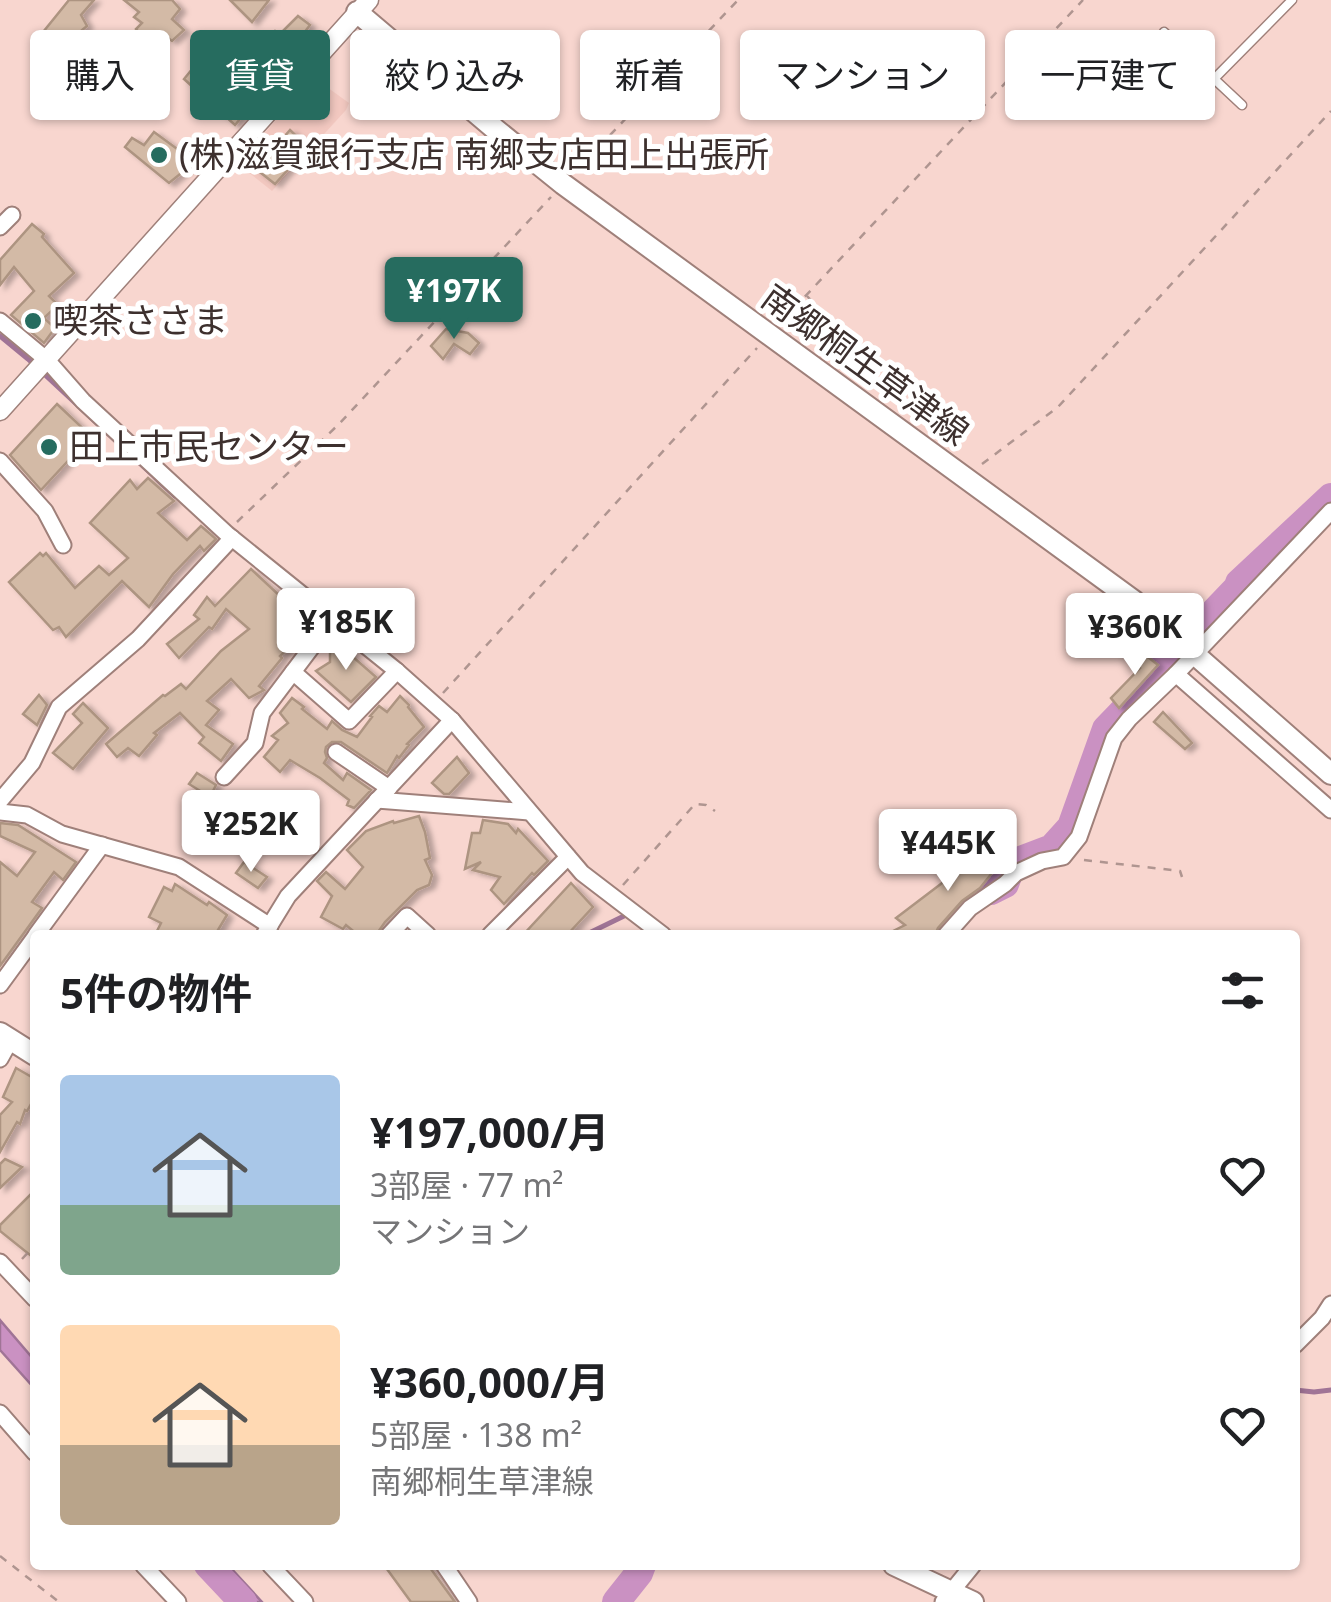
<!DOCTYPE html>
<html lang="ja">
<meta charset="utf-8">
<style>
:root{--surface:#fff;--page:#f6f6f6;--text:#202124;--muted:#757577;--accent:#266c5f}
body{margin:0;font-family:"Noto Sans","Noto Sans JP",sans-serif;background:var(--page);color:var(--text);height:100vh;display:flex;flex-direction:column;font-size:38px;white-space:nowrap}
*{box-sizing:border-box;margin:0}
p{font-size:32px;color:var(--muted)}
.icon{flex:none;width:55px;height:55px;fill:none;stroke:currentColor;stroke-width:2;stroke-linecap:round;stroke-linejoin:round}
.map{position:relative;flex:1;overflow:hidden}
.drawer{position:absolute;left:30px;top:930px;width:1270px;height:640px;display:flex;flex-direction:column;background:var(--surface);border-radius:10px;box-shadow:0 2px 8px #0004}
.drawer>*{flex:none}
.hud{position:absolute;left:30px;top:30px;width:1272px;height:90px;display:flex;gap:20px}
.price{position:absolute;translate:-50% -85px;padding:0 22px;border-radius:10px;background:#fff;color:#222;font-size:32px;line-height:65px;filter:drop-shadow(0 2px 5px #0008)}
.price::after{content:'';position:absolute;left:50%;top:60px;width:30px;height:22px;margin-left:-15px;background:inherit;clip-path:polygon(0 0,100% 0,50% 100%)}
.price.selected{background:var(--accent);color:#fff}
ul{padding:0;list-style:none}
li{display:flex;align-items:center;gap:30px;height:250px;padding:0 30px}
li span{display:grid;place-items:center;flex:none;width:280px;height:200px;border-radius:10px;color:#555}
li>.icon{margin-inline-start:auto}
span .icon{width:120px;height:120px;fill:#fffc;stroke-width:1}
li b{font-size:42px}
h2{display:flex;justify-content:space-between;align-items:center;height:120px;padding:0 30px;font-size:42px}
.tag{padding:0 35px;border-radius:10px;background:var(--surface);box-shadow:0 2px 8px #0004;font-size:35px;line-height:90px}
.tag.selected{background:var(--accent);color:#fff}
.map>svg:first-child{display:block}
.built{fill:#f2c8c0}
.water{fill:#ca91c2;stroke:#a07496;stroke-width:2.5}
.lines{fill:none;stroke-linecap:round;stroke-linejoin:round}
.stream{stroke:#a07496;stroke-width:5}
.river{stroke:#ca91c2;stroke-width:28}
.building{fill:#d3baa6;stroke:#ad9481;stroke-width:2.5;filter:url(#shadow)}
.service-casing{stroke:#9f807a;stroke-width:11}
.minor-casing{stroke:#9f807a;stroke-width:19}
.tertiary-casing{stroke:#9f807a;stroke-width:21}
.secondary-casing{stroke:#9f807a;stroke-width:24}
.path{stroke:#af9590;stroke-width:2.5;stroke-dasharray:8 8;stroke-linecap:butt}
.service{stroke:#fff;stroke-width:8}
.minor{stroke:#fff;stroke-width:15}
.tertiary{stroke:#fff;stroke-width:18}
.secondary{stroke:#fff;stroke-width:20}
.poi-dot{fill:#266c5f;stroke:#fff;stroke-width:4}
.labels{text-anchor:middle;stroke-width:10;stroke-linejoin:round;paint-order:stroke}
.poi-label{font-size:35px;fill:#3d302e;stroke:#fff;text-anchor:start}
.street-label{font-size:35px;fill:#3d302e;stroke:#fff}
</style>
<div class="map">
<svg width="1331" height="1602" viewBox="0 0 1331 1602">
<defs>
<filter id="shadow"><feDropShadow dx="5.5" dy="3" stdDeviation="2.5" flood-color="#0004"/></filter>
</defs>
<rect width="100%" height="100%" fill="#f8d6cf"/>
<path class="built" d="M313 77 349 103 346 110 272 191 238 164Z"/>
<g class="water">
<path d="M0 1320 35 1361V1389L0 1350Z"/>
<path d="M203 1565H228L262 1602H249Z"/>
</g>
<g class="lines">
<g class="stream">
<path d="M0 336 28 359 175 496"/>
<path d="M585 935 624 916"/>
<path d="M1295 1390 1314 1392 1331 1390"/>
</g>
<g class="river">
<path d="M991 891 1005 884 1013 863 1052 848 1071 827 1106 729 1134 700 1132 698 1241 584 1239 583 1331 497"/>
<path d="M208 1565 243 1602"/>
<path d="M616 1602 639 1573 642 1565"/>
</g>
</g>
<g class="building">
<path d="M69 0H94L81 15 87 26 75 36 108 59 114 46 127 61 124 76 85 109 35 42Z"/>
<path d="M124 0H172L180 9 172 19 184 30 172 41 160 32 149 44 136 29 142 23 134 17 139 12Z"/>
<path d="M230 0H269L252 22Z"/>
<path d="M298 16 310 25 304 33 312 41 301 53 295 48 270 72 253 55 275 31 279 35Z"/>
<path d="M206 52 257 99 235 125 184 79Z"/>
<path d="M290 130 308 147 275 184 256 169Z"/>
<path d="M154 132 195 162 169 183 125 147 132 138 144 145Z"/>
<path d="M32 224 44 234 42 237 74 273 49 296 58 305 44 318 55 328 44 343 11 315 34 291 14 267 0 285V260Z"/>
<path d="M446 329 468 333 479 343 470 354 454 344 443 359 431 346Z"/>
<path d="M57 404 91 436 41 490 10 455Z"/>
<path d="M148 478 174 501 158 513 187 540 201 526 216 539 204 551 200 546 173 574 149 607 122 581 66 637 59 627 53 630 9 582 40 553 43 556 46 553 75 588 99 566 109 575 128 558 90 523 130 480 137 489Z"/>
<path d="M251 569 297 612 299 610 315 624 306 636 304 634 280 656 282 658 259 686 264 690 249 698 231 679 207 701 219 710 206 725 233 744 221 761 199 743 204 737 180 713 154 733 157 735 139 756 128 748 117 757 106 744 163 695 165 696 181 684 186 689 221 651 249 629 226 609 212 629 209 627 179 658 167 644 199 619 194 615 207 597 215 606Z"/>
<path d="M337 643 376 677 351 702 316 671 330 662V652Z"/>
<path d="M1139 650 1158 665 1119 708 1111 698 1140 668 1130 657Z"/>
<path d="M39 695 47 705 37 725 23 714Z"/>
<path d="M400 696 409 705 408 707 424 727 407 744 409 745 399 758 397 756 387 773 341 742H332L326 747 325 752 327 758 324 763 343 780 347 773 371 790 354 808 347 805 349 800 320 778 290 760 280 772 264 757 278 740 272 736 288 723 280 713 292 698 304 707 302 709 327 729 332 721 342 730 357 737 372 717 370 716 379 706 387 712Z"/>
<path d="M83 703 108 728 73 769 53 753 82 723 73 714Z"/>
<path d="M1163 712 1192 743 1185 749 1154 722Z"/>
<path d="M457 757 469 773 449 794H444L432 783Z"/>
<path d="M197 773 216 785 210 797 189 784Z"/>
<path d="M419 816 425 832 430 858 425 860 432 875 429 885 417 890 385 922 376 935H358L346 925 343 929 321 917 332 896 317 881 326 872 345 889 363 867 347 850 366 831 393 821 394 823Z"/>
<path d="M483 820 508 824 516 833 518 829 548 861 534 875 532 873 504 904 491 890 500 877 473 870 481 862 465 869 472 833H480Z"/>
<path d="M0 823 18 825 76 862 63 880 54 872 32 902 42 908 0 966V862L17 876 35 852 0 836Z"/>
<path d="M981 846 1000 863 980 888 962 901 938 928 935 935H885L905 925 896 918 950 877 945 871 964 849 969 854Z"/>
<path d="M244 862 267 877 258 888 236 873Z"/>
<path d="M571 883 593 907 567 935H523Z"/>
<path d="M175 884 207 905 209 902 227 915 215 935H155L161 923 149 917 164 887 172 891Z"/>
<path d="M16 1068 35 1079V1097L27 1111 25 1110 20 1124 17 1122 0 1152V1115L12 1102 3 1097Z"/>
<path d="M5 1159 22 1167 0 1188V1164Z"/>
<path d="M35 1190V1259L0 1231V1225Z"/>
<path d="M384 1565H428L455 1602H411Z"/>
</g>
<g class="lines">
<defs>
<g id="service">
<path d="M1164 32 1242 105"/>
<path d="M1213 80 1292 0"/>
</g>
<g id="minor">
<path d="M0 227 12 215"/>
<path d="M0 321 47 360 83 401 227 534 397 671 452 720 582 873 663 935"/>
<path d="M0 461 45 511 63 545"/>
<path d="M293 672 349 721 397 671"/>
<path d="M1176 674 1331 810"/>
<path d="M336 752 389 788"/>
<path d="M224 777 255 743 262 713 333 619"/>
<path d="M377 800 529 812"/>
<path d="M0 801 32 763 59 707 138 639 232 538"/>
<path d="M0 812 27 815 62 834 179 867 270 926"/>
<path d="M36 935 102 845"/>
<path d="M264 935 288 896 452 720"/>
<path d="M389 935 407 916 428 935"/>
<path d="M490 935 568 857"/>
<path d="M946 935 970 908 1005 884 1016 873 1042 861 1063 857 1079 837 1114 738 1129 719 1176 674 1331 511"/>
<path d="M0 985 35 937"/>
<path d="M0 1059 10 1041"/>
<path d="M0 1262 35 1299"/>
<path d="M1295 1345 1322 1318 1331 1304"/>
<path d="M0 1413 35 1453"/>
<path d="M143 1565 178 1602"/>
<path d="M270 1565 305 1602"/>
<path d="M444 1565 469 1602"/>
<path d="M943 1602 973 1565"/>
</g>
<path id="tertiary" d="M0 411 369 0"/>
<g id="secondary">
<path d="M357 12 495 129 563 184 1134 601 1331 774"/>
<path d="M0 1033 35 1055"/>
<path d="M894 1565 973 1602"/>
</g>
</defs>
<use href="#service" class="service-casing"/>
<use href="#minor" class="minor-casing"/>
<use href="#tertiary" class="tertiary-casing"/>
<use href="#secondary" class="secondary-casing"/>
<g class="path">
<path d="M577 170 738 0"/>
<path d="M807 296 939 434"/>
<path d="M783 320 1083 0"/>
<path d="M982 464 1058 407 1331 111"/>
<path d="M237 522 339 424 551 197"/>
<path d="M443 693 757 348"/>
<path d="M1084 860 1180 871 1182 877"/>
<path d="M623 885 695 804 706 805 715 811"/>
<path d="M22 1259 35 1245"/>
<path d="M0 1556 59 1602"/>
</g>
<use href="#service" class="service"/>
<use href="#minor" class="minor"/>
<use href="#tertiary" class="tertiary"/>
<use href="#secondary" class="secondary"/>
</g>
<g class="poi-dot">
<circle cx="159" cy="155" r="10"/>
<circle cx="33" cy="321" r="10"/>
<circle cx="49" cy="447" r="10"/>
</g>
<g class="labels">
<g class="poi-label">
<text x="179" y="167">(株)滋賀銀行支店 南郷支店田上出張所</text>
<text x="53" y="333">喫茶ささま</text>
<text x="69" y="459">田上市民センター</text>
</g>
<g class="street-label">
<text transform="translate(865 365) rotate(36)" y="12">南郷桐生草津線</text>
</g>
</g>
</svg>
<b class="price selected" style="left:454px;top:342px">¥197K</b>
<b class="price" style="left:346px;top:673px">¥185K</b>
<b class="price" style="left:1135px;top:678px">¥360K</b>
<b class="price" style="left:251px;top:875px">¥252K</b>
<b class="price" style="left:948px;top:894px">¥445K</b>
<div class="hud">
<a class="tag">購入</a>
<a class="tag selected">賃貸</a>
<a class="tag">絞り込み</a>
<a class="tag">新着</a>
<a class="tag">マンション</a>
<a class="tag">一戸建て</a>
</div>
<section class="drawer">
<h2>5件の物件<svg class="icon" aria-label="filters" viewBox="0 0 24 24"><path d="M4 7h16M4 17h16"/><circle cx="9" cy="7" r="2"/><circle cx="15" cy="17" r="2"/></svg></h2>
<ul>
<li><span style="background:linear-gradient(#a9c7e8 65%,#7fa58c 0)"><svg class="icon" aria-label="home" viewBox="0 0 24 24"><path d="M3 11l9-7 9 7M6 9v11h12V9"/></svg></span><div><b>¥197,000/月</b><p>3部屋 · 77 m²</p><p>マンション</p></div><svg class="icon" aria-label="heart" viewBox="0 0 24 24"><path d="M12 20l-8-8c-3-5 5-10 8-4 3-6 11-1 8 4z"/></svg></li>
<li><span style="background:linear-gradient(#ffd9b3 60%,#b9a48a 0)"><svg class="icon" aria-label="home" viewBox="0 0 24 24"><path d="M3 11l9-7 9 7M6 9v11h12V9"/></svg></span><div><b>¥360,000/月</b><p>5部屋 · 138 m²</p><p>南郷桐生草津線</p></div><svg class="icon" aria-label="heart" viewBox="0 0 24 24"><path d="M12 20l-8-8c-3-5 5-10 8-4 3-6 11-1 8 4z"/></svg></li>
</ul>
</section>
</div>
